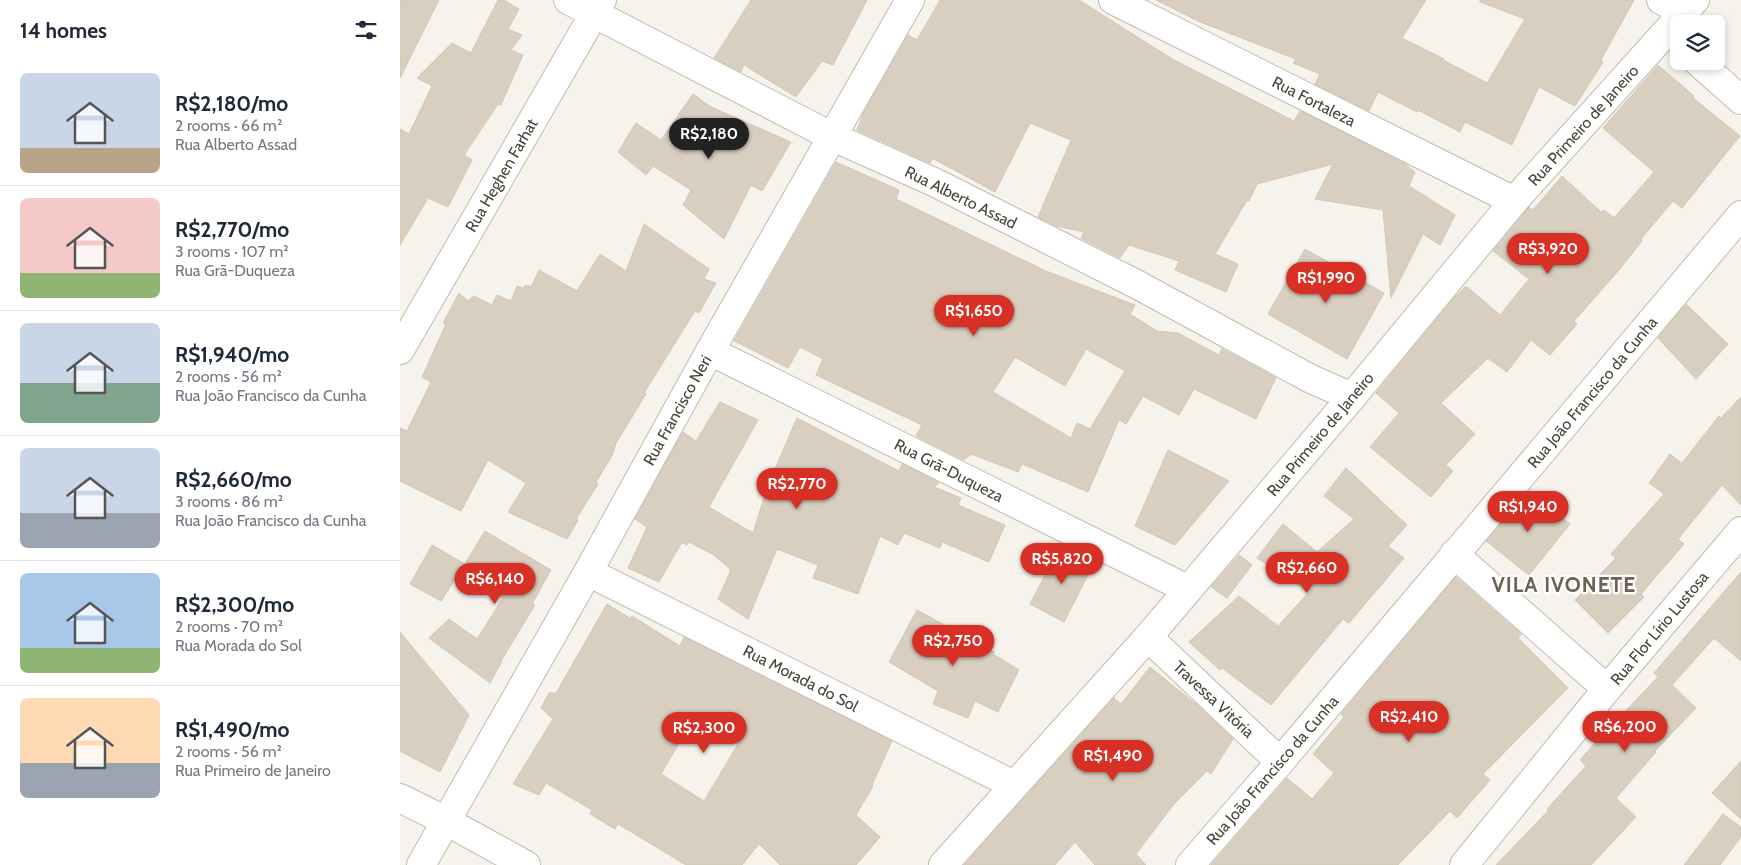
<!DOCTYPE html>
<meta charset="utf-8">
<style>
:root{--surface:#fff;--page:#f6f6f7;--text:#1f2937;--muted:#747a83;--line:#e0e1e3;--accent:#d93025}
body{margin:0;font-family:Cabin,sans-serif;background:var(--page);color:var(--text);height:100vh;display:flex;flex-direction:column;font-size:19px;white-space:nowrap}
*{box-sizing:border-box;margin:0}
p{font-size:16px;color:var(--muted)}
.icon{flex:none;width:28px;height:28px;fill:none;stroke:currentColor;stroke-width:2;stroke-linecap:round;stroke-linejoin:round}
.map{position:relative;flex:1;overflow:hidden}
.panel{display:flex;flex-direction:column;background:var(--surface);width:400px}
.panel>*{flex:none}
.tools{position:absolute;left:1270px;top:15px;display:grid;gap:10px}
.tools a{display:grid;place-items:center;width:55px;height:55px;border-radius:8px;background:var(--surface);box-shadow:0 2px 8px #0003;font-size:25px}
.price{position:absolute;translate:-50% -42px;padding:0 11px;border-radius:18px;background:var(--accent);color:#fff;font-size:16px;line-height:32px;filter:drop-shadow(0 1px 2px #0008)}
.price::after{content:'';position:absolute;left:50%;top:30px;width:15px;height:11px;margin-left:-8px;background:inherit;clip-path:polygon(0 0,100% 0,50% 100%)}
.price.active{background:#222;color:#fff}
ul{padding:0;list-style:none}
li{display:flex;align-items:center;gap:15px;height:125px;padding:0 20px}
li+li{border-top:1px solid var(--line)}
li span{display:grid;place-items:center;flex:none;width:140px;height:100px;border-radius:8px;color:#555}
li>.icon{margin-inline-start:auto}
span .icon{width:60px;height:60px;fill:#fffc;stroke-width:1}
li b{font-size:21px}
h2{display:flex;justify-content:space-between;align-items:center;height:60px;padding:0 20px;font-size:21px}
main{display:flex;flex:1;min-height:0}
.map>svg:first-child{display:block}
.building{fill:#d8cfc1;stroke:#d3c7b4;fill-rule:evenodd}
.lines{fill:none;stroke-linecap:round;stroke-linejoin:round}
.minor-casing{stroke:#c2bbae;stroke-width:30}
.minor{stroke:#fff;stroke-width:28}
.labels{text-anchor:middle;stroke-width:4.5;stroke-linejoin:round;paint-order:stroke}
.street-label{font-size:16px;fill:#4b4439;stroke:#fff}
.district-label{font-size:21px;font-weight:bold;letter-spacing:1px;fill:#6e6250;stroke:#fff}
</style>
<main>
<section class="panel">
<h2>14 homes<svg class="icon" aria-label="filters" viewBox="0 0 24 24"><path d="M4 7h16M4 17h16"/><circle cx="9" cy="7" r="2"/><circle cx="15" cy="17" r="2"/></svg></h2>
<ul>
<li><span style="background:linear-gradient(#c9d6e8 75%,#b9a48a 0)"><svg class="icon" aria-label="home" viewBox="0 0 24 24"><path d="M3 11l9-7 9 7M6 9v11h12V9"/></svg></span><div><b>R$2,180/mo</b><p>2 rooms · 66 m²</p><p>Rua Alberto Assad</p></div></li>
<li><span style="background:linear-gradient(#f6c9c9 75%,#8fb573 0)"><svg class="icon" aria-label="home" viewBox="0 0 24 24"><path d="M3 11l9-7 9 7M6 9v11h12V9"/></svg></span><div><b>R$2,770/mo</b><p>3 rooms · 107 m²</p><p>Rua Grã-Duqueza</p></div></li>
<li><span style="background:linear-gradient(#c9d6e8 60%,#7fa58c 0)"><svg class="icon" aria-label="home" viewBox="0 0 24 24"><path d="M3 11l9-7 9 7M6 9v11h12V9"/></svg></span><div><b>R$1,940/mo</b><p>2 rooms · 56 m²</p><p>Rua João Francisco da Cunha</p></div></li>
<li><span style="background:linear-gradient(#c9d6e8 65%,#9aa5b1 0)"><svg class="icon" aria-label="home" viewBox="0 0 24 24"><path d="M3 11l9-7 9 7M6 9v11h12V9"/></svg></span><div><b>R$2,660/mo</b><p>3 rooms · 86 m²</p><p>Rua João Francisco da Cunha</p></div></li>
<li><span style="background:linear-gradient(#a9c7e8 75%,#8fb573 0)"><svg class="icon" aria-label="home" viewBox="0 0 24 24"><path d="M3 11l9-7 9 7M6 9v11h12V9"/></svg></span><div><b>R$2,300/mo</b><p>2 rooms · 70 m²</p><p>Rua Morada do Sol</p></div></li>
<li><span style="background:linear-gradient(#ffd9b3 65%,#9aa5b1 0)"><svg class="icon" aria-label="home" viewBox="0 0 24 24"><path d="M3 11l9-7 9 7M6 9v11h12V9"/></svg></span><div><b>R$1,490/mo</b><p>2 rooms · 56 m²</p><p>Rua Primeiro de Janeiro</p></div></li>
</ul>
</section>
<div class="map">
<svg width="1341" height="865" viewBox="0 0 1341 865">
<rect width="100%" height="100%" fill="#f6f3ec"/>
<g class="building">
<path d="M0 0H39L0 78Z"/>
<path d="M98 0H104L119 9 108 29 122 35 111 50 123 55 101 105 98 104 64 155 72 160 48 207 28 198 0 245V129L9 134 32 86 17 78 52 43 71 53Z"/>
<path d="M351 0H467L433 65 422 61 396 97 344 65 341 72 314 58Z"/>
<path d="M540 0H679L774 60 894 121 900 111 1005 164 1015 172 1009 186 1055 215 1040 245 1023 234 991 298 983 210 915 199 933 164 857 184 849 201 847 200 815 254 838 264 826 292 775 270 779 261 729 245 720 258 681 238 684 232 656 226 638 217 671 140 630 123 595 192 532 158 530 163 457 130 463 114 508 35 517 40Z"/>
<path d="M756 0H1026L1002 38 1044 59 1043 60 1087 83 1125 19 1080 2V0H1234L1201 60 1203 62 1175 106 1139 87 1112 145 1065 122 1060 132 1018 110 1017 112 978 92 969 111 915 84 920 74 893 63 896 59 800 22Z"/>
<path d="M1258 65 1294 96 1293 98 1340 136 1282 208 1273 201 1241 239 1242 241 1219 270 1174 321 1177 324 1150 355 1131 340 1107 372 1088 358 1041 403 1075 434 1046 465 1053 471 1031 497 970 447 999 413 976 393 1054 298 1066 286 1100 315 1129 279 1093 251 1129 207 1133 210 1162 176 1201 212 1204 210 1214 218 1254 172 1203 128Z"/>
<path d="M293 94 311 107 391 142 362 191 351 185 324 239 283 205 291 190 253 166 246 175 218 152 236 123 261 140Z"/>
<path d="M436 162 499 190 496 199 646 271 735 305 730 314 757 331 778 333 819 355 822 349 876 378 856 419 794 389 779 415 743 396 726 424 719 420 688 492 622 464 618 472 571 454 564 460 516 436 522 425 416 375 423 359 400 347 388 368 334 341ZM686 349 725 371 690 429 677 423 671 438 593 392 615 357 665 386Z"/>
<path d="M244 224 309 269 304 279 316 283 299 313 295 311 244 393 246 394 216 443 212 456 196 482 198 484 176 519 178 520 167 539 108 512 126 483 88 460 61 511 0 481V428L7 431 31 382 22 377 46 324 43 323 59 293 68 301 74 296 92 305 97 295 111 301 117 286 123 288 126 285 131 287 139 270 177 291 200 254 226 271Z"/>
<path d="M905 249 984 293 947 359 868 314Z"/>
<path d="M1286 304 1328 344 1296 379 1258 338Z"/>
<path d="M1341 397V505L1322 485 1278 539 1284 544 1241 594 1244 597 1208 633 1175 600 1216 558 1211 554 1264 494 1249 483 1270 454 1282 463 1319 416 1321 418Z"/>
<path d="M320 402 358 420 309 507 353 533 368 485 397 418 499 471 502 464 539 483 534 487 561 498 558 505 605 525 589 562 542 542 540 548 504 533 498 545 480 536 458 594 413 578 418 565 377 549 348 619 318 599 331 570 314 555 289 542 287 545 282 542 259 582 228 568 247 527 235 519 283 432 296 441Z"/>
<path d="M768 450 829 481 775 545 735 526Z"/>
<path d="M946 468 1007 525 988 546 1004 558 949 623 943 619 871 705 822 668 820 670 789 642 839 596 878 626 909 592 857 558 883 524 917 552 954 519 924 496Z"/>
<path d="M1129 491 1170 524 1129 575 1086 541Z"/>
<path d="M85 531 151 570 132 604 135 605 101 661H102L90 683 29 638 49 619 77 639 103 598 59 574Z"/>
<path d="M32 545 65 564 41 601 10 584Z"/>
<path d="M659 548 693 565 664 622 630 604Z"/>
<path d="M839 555 852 565 827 598 811 587Z"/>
<path d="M1341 572V661L1314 638 1272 685 1296 708 1255 751 1256 752 1216 798 1236 817 1191 865H1096L1148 811 1147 809 1186 766 1180 760 1217 718 1218 719 1258 677 1254 673Z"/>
<path d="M1056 577 1121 634 1118 638 1168 688 1083 774 1090 780 1057 818 1050 811 998 865H811L887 778 912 799 934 773 913 754 944 717 941 714Z"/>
<path d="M207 604 230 618 232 616 280 646 284 637 492 741 472 785 473 786 456 815 480 837 456 865H380L359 844 342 865H286L218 824 215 829 190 814 192 810 146 783 139 795 113 784 153 719 141 708 149 693H156ZM291 723 338 744 304 801 261 774Z"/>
<path d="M517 610 552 629 549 635 594 652 593 654 619 670 598 712 575 701 568 718 533 704 538 691 489 662Z"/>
<path d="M0 632 69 715 40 772 0 751Z"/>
<path d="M750 667 798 706 833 739 811 774 807 771 774 804 736 854 746 865H695L675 842 655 865H564L714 698 721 704Z"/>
<path d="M1341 761V819L1312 793Z"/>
<path d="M1323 814 1341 827V837L1320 865H1284Z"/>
</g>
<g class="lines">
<defs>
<g id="minor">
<path d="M168 0 433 137 536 183 738 285 911 379 952 397"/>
<path d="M713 0 1114 201"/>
<path d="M1261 0 1284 12"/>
<path d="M1297 61 1341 100"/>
<path d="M0 350 202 0"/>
<path d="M310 351 787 589"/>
<path d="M1054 554 1207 689"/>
<path d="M188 572 614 785"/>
<path d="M748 637 880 762"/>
<path d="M0 798 46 821 126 865"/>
<path d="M21 865 188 572 310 351 510 0"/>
<path d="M543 865 748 637 952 397 1114 201 1295 0"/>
<path d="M790 865 880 762 1341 215"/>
<path d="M1064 865 1207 689 1341 531"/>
</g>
</defs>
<use href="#minor" class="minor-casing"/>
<use href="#minor" class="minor"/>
</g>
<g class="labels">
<g class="street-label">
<text transform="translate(914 101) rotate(27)" y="6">Rua Fortaleza</text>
<text transform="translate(1183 125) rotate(-48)" y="6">Rua Primeiro de Janeiro</text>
<text transform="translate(101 175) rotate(-60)" y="6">Rua Heghen Farhat</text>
<text transform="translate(561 197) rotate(26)" y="6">Rua Alberto Assad</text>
<text transform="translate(1192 392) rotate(-50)" y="6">Rua João Francisco da Cunha</text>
<text transform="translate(277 410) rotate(-61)" y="6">Rua Francisco Neri</text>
<text transform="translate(920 434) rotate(-50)" y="6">Rua Primeiro de Janeiro</text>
<text transform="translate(549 470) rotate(27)" y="6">Rua Grã-Duqueza</text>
<text transform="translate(1259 628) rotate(-50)" y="6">Rua Flor Lírio Lustosa</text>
<text transform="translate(401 678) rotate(27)" y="6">Rua Morada do Sol</text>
<text transform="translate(814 699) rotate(43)" y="6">Travessa Vitória</text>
<text transform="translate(872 770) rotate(-49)" y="6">Rua João Francisco da Cunha</text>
</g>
<g class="district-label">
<text x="1164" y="592">VILA IVONETE</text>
</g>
</g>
</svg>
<div class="tools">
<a><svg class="icon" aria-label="layers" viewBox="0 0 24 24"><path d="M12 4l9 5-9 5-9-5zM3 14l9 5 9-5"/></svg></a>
</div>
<b class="price active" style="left:309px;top:160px">R$2,180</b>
<b class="price" style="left:1148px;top:275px">R$3,920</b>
<b class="price" style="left:926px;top:304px">R$1,990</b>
<b class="price" style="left:574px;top:337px">R$1,650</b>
<b class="price" style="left:397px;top:510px">R$2,770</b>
<b class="price" style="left:1128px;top:533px">R$1,940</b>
<b class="price" style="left:662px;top:585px">R$5,820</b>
<b class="price" style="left:907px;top:594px">R$2,660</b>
<b class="price" style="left:95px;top:605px">R$6,140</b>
<b class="price" style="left:553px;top:667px">R$2,750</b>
<b class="price" style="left:1009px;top:743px">R$2,410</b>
<b class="price" style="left:1225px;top:753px">R$6,200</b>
<b class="price" style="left:304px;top:754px">R$2,300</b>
<b class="price" style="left:713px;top:782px">R$1,490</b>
</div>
</main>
